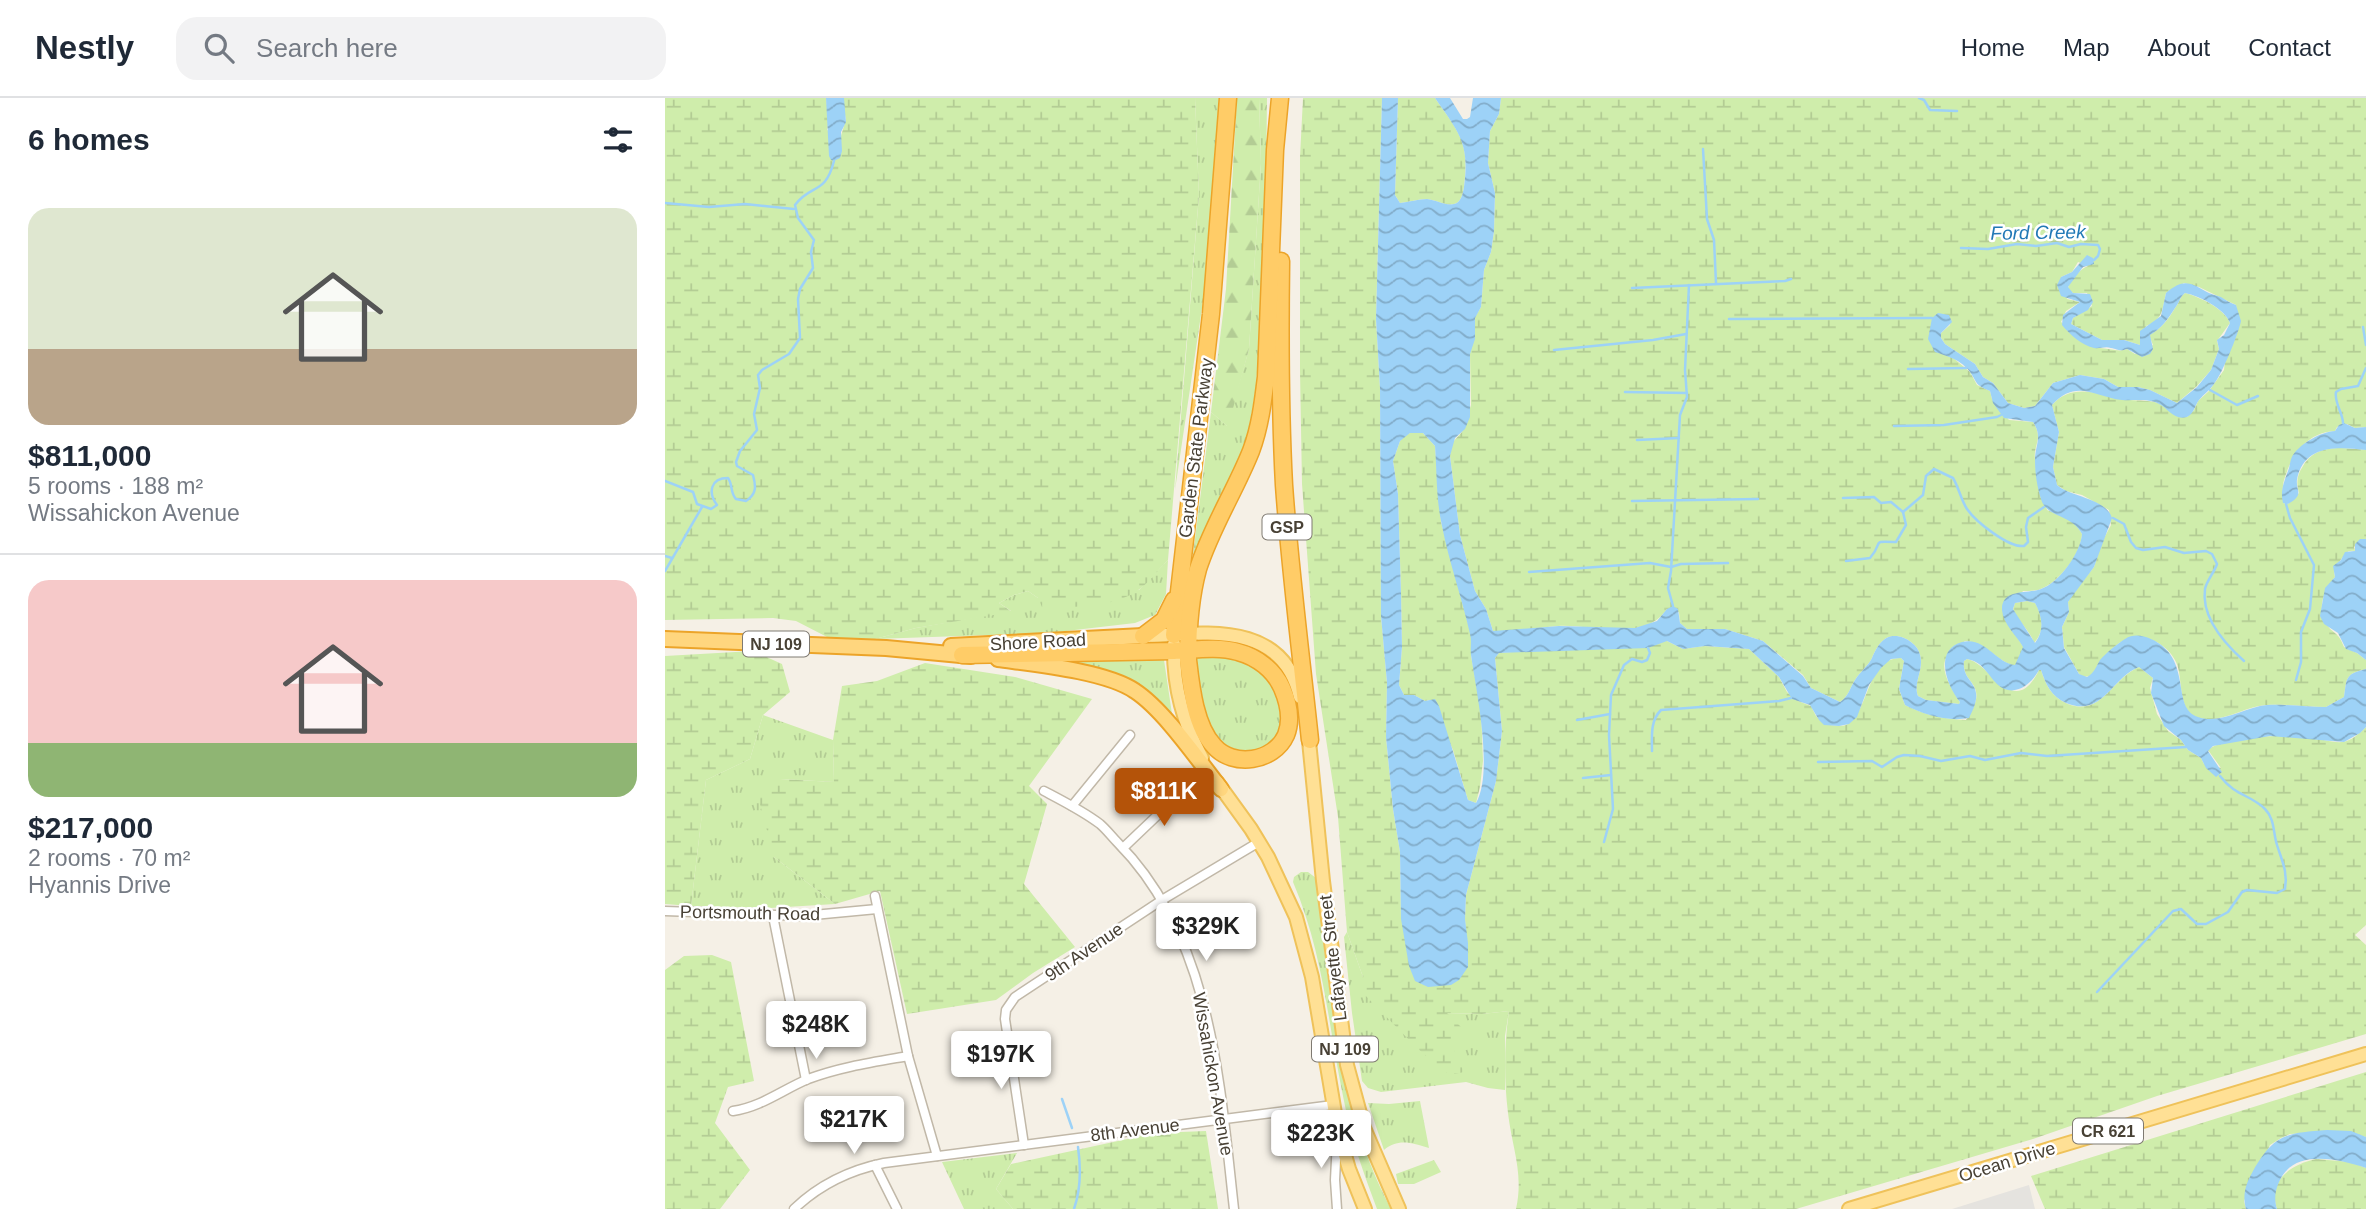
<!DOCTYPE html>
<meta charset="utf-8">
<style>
:root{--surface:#fff;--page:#f2f2f3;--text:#1f2937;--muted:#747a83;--line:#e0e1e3;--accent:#b45309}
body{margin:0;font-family:Arial,sans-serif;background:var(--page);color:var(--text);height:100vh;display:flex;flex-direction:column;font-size:26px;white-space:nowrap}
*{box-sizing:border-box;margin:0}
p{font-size:23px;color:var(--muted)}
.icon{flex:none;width:38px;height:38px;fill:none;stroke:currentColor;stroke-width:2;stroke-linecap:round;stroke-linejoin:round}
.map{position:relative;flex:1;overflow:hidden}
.drawer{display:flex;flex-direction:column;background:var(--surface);width:665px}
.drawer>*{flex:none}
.price{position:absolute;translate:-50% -60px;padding:0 16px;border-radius:7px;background:#fff;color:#222;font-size:23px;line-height:46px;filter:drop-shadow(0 2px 4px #0008)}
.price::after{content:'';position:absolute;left:50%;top:42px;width:21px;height:16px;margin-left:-10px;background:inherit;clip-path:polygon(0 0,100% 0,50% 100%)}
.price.selected{background:var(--accent);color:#fff}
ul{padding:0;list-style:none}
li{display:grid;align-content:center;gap:14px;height:371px;padding:0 28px}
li+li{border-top:2px solid var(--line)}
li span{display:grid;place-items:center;height:217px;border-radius:21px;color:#555}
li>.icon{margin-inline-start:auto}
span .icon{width:126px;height:126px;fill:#fffc;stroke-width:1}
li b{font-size:30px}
h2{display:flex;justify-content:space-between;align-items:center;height:84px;padding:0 28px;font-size:30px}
header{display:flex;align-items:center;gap:42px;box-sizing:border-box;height:98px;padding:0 35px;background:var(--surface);border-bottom:2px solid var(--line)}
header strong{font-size:33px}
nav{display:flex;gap:38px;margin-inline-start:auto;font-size:24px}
.search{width:490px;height:63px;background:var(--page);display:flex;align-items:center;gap:18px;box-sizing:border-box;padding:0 24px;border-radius:21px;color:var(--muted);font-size:26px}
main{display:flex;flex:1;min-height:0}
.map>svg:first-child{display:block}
.grass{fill:url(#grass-tufts)}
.forest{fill:url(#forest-firs)}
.wetland{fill:url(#wetland-marsh)}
.parking{fill:#e5e3df}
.water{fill:url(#water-waves);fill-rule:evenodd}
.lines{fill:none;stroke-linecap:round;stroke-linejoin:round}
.stream{stroke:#9dd2f7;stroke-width:2.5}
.minor-casing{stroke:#c1b8a8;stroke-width:11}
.primary-casing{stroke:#efc25a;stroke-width:16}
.trunk-casing{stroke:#eca429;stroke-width:18}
.motorway-casing{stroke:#eca429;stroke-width:19}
.minor{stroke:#fff;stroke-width:8}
.primary{stroke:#ffe095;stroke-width:12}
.trunk{stroke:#ffd67e;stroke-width:14}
.motorway{stroke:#ffcc67;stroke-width:16}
.labels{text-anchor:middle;stroke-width:5;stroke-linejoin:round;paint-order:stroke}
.shield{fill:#fff;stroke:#7f7a72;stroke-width:2}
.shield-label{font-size:16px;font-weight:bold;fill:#484135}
.street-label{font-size:18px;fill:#484135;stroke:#fff}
.water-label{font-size:19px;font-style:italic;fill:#2279b6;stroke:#fff}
</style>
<header>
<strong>Nestly</strong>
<div class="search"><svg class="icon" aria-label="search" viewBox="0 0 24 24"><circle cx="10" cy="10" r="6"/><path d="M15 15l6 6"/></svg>Search here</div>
<nav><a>Home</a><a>Map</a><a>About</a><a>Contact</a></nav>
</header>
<main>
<section class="drawer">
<h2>6 homes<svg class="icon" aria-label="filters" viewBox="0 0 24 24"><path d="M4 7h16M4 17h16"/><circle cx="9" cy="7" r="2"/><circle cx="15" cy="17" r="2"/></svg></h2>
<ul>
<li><span style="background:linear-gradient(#dfe7d0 65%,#b9a48a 0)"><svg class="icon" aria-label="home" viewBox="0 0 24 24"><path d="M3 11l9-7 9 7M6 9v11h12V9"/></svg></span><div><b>$811,000</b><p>5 rooms · 188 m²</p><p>Wissahickon Avenue</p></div></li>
<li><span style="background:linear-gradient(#f6c9c9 75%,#8fb573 0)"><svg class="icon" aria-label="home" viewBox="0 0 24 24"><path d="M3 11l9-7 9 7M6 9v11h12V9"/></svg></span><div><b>$217,000</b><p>2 rooms · 70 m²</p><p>Hyannis Drive</p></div></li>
</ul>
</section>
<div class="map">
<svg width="1701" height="1111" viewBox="0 0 1701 1111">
<defs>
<pattern id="grass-tufts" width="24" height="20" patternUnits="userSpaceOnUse" patternTransform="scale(1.75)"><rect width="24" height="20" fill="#cfedab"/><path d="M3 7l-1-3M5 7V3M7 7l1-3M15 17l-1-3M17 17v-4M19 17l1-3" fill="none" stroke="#b3cc94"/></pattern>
<pattern id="forest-firs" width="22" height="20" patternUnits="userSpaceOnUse" patternTransform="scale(1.75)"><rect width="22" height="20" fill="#cfedab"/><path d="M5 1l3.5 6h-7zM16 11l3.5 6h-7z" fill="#b3cc94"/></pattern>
<pattern id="wetland-marsh" width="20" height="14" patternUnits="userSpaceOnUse" patternTransform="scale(1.75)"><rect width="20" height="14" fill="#cfedab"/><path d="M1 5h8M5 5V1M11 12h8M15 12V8" fill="none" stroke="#b3cc94"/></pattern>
<pattern id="water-waves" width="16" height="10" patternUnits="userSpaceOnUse" patternTransform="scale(1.75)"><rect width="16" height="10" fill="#9dd2f7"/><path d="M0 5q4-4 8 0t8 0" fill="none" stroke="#82acc9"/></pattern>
</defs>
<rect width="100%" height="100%" fill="#f5f0e6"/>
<g class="grass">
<path d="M530 0H554L541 183 510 392 534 97Z"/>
<path d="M594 0H602L600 168 591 288 583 338 532 457H528L546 314 562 328 584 251 596 65Z"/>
<path d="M503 462 501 496 490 517 470 525 384 535 210 541 251 530 346 513 334 505 349 497 363 493 373 500 474 492Z"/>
<path d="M558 557C568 561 580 563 589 567 595 570 600 577 604 582 628 610 622 656 578 654 566 653 559 651 550 641 534 620 532 584 530 558Z"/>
<path d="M490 560 499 562 507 616 480 590 445 574 395 564Z"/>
<path d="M98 617 168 642 169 684 115 681 109 759 170 806 105 810 26 808 41 682 85 661Z"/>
<path d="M636 774H643L651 780C665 893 672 1009 726 1111H712C699 1076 686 1041 679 1003 663 927 659 857 628 784L629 779Z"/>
<path d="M682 834 698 879 786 945 781 915 817 916 844 913 840 938V992L823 990 801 984 716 994 703 990 697 983 687 915 679 839Z"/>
<path d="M755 1003 764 1050C747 1045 733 1040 719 1052L703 1005 724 1006Z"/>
<path d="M352 1055 331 1091 348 1111H299L277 1064Z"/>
<path d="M769 1062 776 1074 749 1086H733L731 1076Z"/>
</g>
<path class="forest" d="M572 0H594L596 65 584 251 563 329 546 314 561 191Z"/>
<g class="wetland">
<path d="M0 0H161L164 22 162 32 176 38 181 21 179 13V0H530L534 97 503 462C493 472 483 486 472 493 443 511 409 509 377 509L373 500 363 493 349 497 334 505 347 514 251 530 210 541 164 540 131 523 108 520 0 522Z"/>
<path d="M638 0H717L711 221 715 290 716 518 722 585 721 639 728 711 735 754 736 821 803 861 800 821 801 797 831 683 837 633 830 560 834 555 1002 543 1018 551 1039 548 1084 551 1114 579 1122 594 1133 603 1146 608 1151 618 1159 626C1166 627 1175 629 1181 627 1204 617 1201 559 1236 560L1239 563 1234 591 1240 607C1260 617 1279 621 1301 622 1327 584 1296 588 1299 563L1302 561C1327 566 1349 623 1374 572H1376C1381 588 1387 599 1403 606 1437 619 1447 580 1474 569L1488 580 1485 590 1492 616 1503 633 1516 642 1523 652 1536 660 1539 666 1556 670 1543 652C1560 638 1623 636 1645 639 1656 641 1667 645 1678 644 1686 643 1695 635 1701 629V827L1690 837 1701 847V936L1492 998 1368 1041 1131 1111H851C859 1075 847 1050 843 1015 839 982 839 946 844 913L817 916 782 915 802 935 786 946 799 974 784 977 752 950 692 889 698 879 682 834 673 719 651 576 637 386 635 273V59Z"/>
<path d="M733 0H770C794 35 805 44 799 89 798 95 796 105 789 106 781 108 771 102 762 101 753 101 744 104 735 105L730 97Z"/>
<path d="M836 0H1701V329L1690 330 1682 326 1672 329 1670 333C1641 334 1626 359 1619 382 1617 389 1618 398 1618 405L1623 406 1634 395C1631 384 1632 377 1638 368 1652 345 1678 350 1701 352V441H1697L1689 449 1690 453C1681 452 1682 455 1677 460 1671 469 1667 467 1670 479 1659 492 1651 511 1662 527 1668 536 1673 533 1679 549L1692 555 1701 562V571C1679 576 1682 581 1679 599L1661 609C1642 609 1622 606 1602 607 1580 608 1557 626 1534 620 1511 614 1519 580 1511 564 1501 543 1473 531 1453 546 1441 555 1435 568 1425 578L1418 579 1414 576 1399 549 1397 529 1404 514 1403 504 1406 498 1429 469 1437 444 1446 427 1444 412 1417 397 1401 393 1392 387 1388 369 1394 334 1387 307C1409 282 1438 299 1465 302 1474 303 1484 302 1493 305 1505 310 1507 320 1522 319L1529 312 1533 303 1544 293 1559 272 1560 262 1573 233 1571 207 1534 189 1519 185 1501 195C1497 211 1499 221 1481 228L1475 247 1459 242H1437L1406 226 1408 220 1427 208 1422 195H1408L1403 191C1404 183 1415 171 1423 168L1413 164 1407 174 1396 179 1402 201 1415 204 1401 213 1396 224 1432 250C1442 249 1453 255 1462 251L1470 256 1488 247 1484 237C1496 231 1503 222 1510 210 1515 204 1514 200 1520 195 1535 199 1560 211 1565 225L1552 243 1554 251 1546 272 1532 288 1512 305 1485 292 1473 289H1453L1439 281 1415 277 1388 285 1370 308 1359 310 1343 305 1328 285 1318 279 1310 266 1280 246 1276 240V235L1285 227 1286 221 1273 215 1274 255 1287 259 1305 274 1312 287 1325 293 1327 301 1344 322 1368 324C1379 341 1368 346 1370 362 1372 378 1378 396 1382 412L1409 423 1417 436C1416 455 1397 480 1380 489 1373 493 1366 493 1358 493L1339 519 1359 550 1350 568C1332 564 1322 544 1300 543 1295 547 1287 552 1283 557 1272 570 1288 593 1295 604L1294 606 1261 602 1253 598C1247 583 1263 568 1252 550 1249 546 1244 542 1239 540 1221 533 1213 546 1207 560 1203 568 1195 574 1190 582 1185 590 1183 599 1175 604L1146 590 1138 577 1098 543 1060 531H1022L1015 525 1014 514 1002 511C979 545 927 526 893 528 872 530 849 534 828 533L821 511 810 493 795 437 785 358 787 345 797 334 806 307 805 256 810 219 816 209 819 172 826 154 829 133 830 95 823 65 825 33 834 16Z"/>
<path d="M745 335H758L770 348 776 424 806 537V558L816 612 818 663 815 689 811 705 803 702 788 652 765 602 760 603 749 597H739L734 587 737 549 736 496 733 396 728 363 735 343 739 338Z"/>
<path d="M1362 503 1370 505C1378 518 1380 533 1369 545 1365 532 1353 524 1348 511L1350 505Z"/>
<path d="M88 553 117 566 125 594 98 617 85 661 41 682 26 808 0 806V558Z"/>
<path d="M260 565 350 579 427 601 364 688 382 706 359 786 410 849 368 875 331 902 242 916 215 793 170 806 109 759 91 691 115 681 169 684 168 642 177 588 212 583Z"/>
<path d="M47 857 66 864 89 983 63 989 50 1025 85 1072 55 1111H0V872L19 858Z"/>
<path d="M1701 974V1039L1680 1033 1625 1036 1616 1040 1605 1047 1579 1103 1581 1111H1380L1366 1078Z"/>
<path d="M541 1033 553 1111H348L331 1091 346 1066 490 1035Z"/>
<path d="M1651 1061 1686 1064 1701 1070V1111H1612C1602 1082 1627 1066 1651 1061Z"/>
</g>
<path class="parking" d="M1364 1087 1370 1111H1287Z"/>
<g class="water">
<path d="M161 0H179L181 24 176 34 177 53 175 60 169 63 166 62 164 58Z"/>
<path d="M717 0H733L730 97 735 105C744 104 754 101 762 101 771 102 781 108 789 106 796 105 798 95 799 89 805 45 794 35 770 0H785L798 21H802L805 19 808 0H836L834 16 825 33 823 65 830 95 829 133 826 154 819 172 816 209 810 220V241L805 256V319L800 331 790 340 785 358 795 437 810 493 821 511 828 533 894 528 970 530 992 523 1002 511 1008 508 1013 511 1015 525 1022 531H1060L1098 543 1138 578 1146 590 1175 604C1183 599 1185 590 1190 582 1195 574 1203 568 1207 560 1213 546 1221 533 1239 540 1244 542 1249 546 1252 550 1263 568 1247 583 1253 598L1261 602 1294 606 1295 604C1282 589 1268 552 1297 544 1320 538 1331 565 1350 567L1358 549C1352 538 1338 526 1337 512 1336 490 1364 496 1376 491 1394 485 1416 454 1417 436 1407 416 1381 420 1376 401 1372 389 1370 375 1370 362 1370 347 1378 339 1368 324L1339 320 1328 305 1325 293C1309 286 1314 287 1305 274 1297 262 1282 258 1270 254L1263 241 1267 220 1273 215 1284 217 1287 224 1276 235V240L1280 246 1310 266 1318 279 1328 285 1343 305 1359 310 1370 308 1388 285 1415 277 1439 281 1453 289H1473L1485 292 1512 305 1532 289 1546 272 1554 251 1552 242 1559 237 1565 225C1560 211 1535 198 1520 195 1514 200 1515 204 1510 210 1503 221 1496 231 1485 237L1488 251 1485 256 1477 259 1462 251C1454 254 1453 251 1446 250 1440 248 1435 251 1429 250 1418 248 1404 236 1397 227L1398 217 1415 204 1396 198 1392 187 1396 179 1407 174 1422 157 1428 160 1429 166 1418 169 1403 189 1408 195 1425 196 1428 204 1423 212 1408 220 1406 226 1437 242H1459L1475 247V233L1496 218 1501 195C1517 182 1523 183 1540 193 1545 196 1551 197 1556 199 1561 202 1565 205 1571 207L1576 223C1573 237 1557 276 1549 286 1545 292 1539 296 1534 302 1530 307 1529 316 1522 319 1509 323 1503 310 1494 306 1483 300 1468 303 1457 302 1430 299 1411 280 1387 307L1394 334 1388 369 1392 387C1405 399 1441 400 1447 420L1429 469 1403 504 1404 514 1397 529 1399 550 1414 576 1422 579C1429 575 1431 569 1435 562 1441 555 1452 546 1460 541 1468 536 1477 537 1486 541 1529 560 1505 610 1533 619 1556 627 1579 609 1602 607 1621 606 1642 609 1661 609L1679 599C1682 581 1679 576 1701 571V629L1695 635 1679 644 1605 638 1548 648 1543 653 1557 674 1551 679 1541 670 1536 660 1523 652 1516 642 1499 628 1486 595 1488 580 1474 569C1446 580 1438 620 1401 605 1386 598 1381 587 1376 572H1374C1366 587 1348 601 1332 586 1322 576 1318 564 1302 561L1299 563C1296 587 1324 583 1304 620 1283 624 1259 617 1240 607L1234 591 1239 563 1236 560 1226 561 1216 570 1204 587 1192 619 1184 626 1174 628 1159 627 1154 622 1145 607 1127 601 1114 579 1084 551 1040 548 1018 551 1002 543 983 550 834 555 830 560 837 633 831 683 801 797 800 821 803 845V869L794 882 786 887 763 889 750 883 744 868 736 821 735 754 728 711 721 639 722 585 716 518 715 290 711 221ZM745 335H758L770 348C772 375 771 401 777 428 784 464 797 500 805 536 807 543 805 550 806 557 811 592 829 674 811 705L803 702 774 608 770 601 760 603 749 597H739L734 587 737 549 736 496 733 396 728 363 735 343ZM1362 503 1370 505C1377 518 1380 532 1370 545L1348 511 1350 505Z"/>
<path d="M1679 325 1690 330 1701 329V352C1675 349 1642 346 1633 377 1628 393 1642 395 1623 406L1618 405C1615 393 1619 384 1623 373 1625 369 1625 361 1628 357 1636 345 1656 334 1670 333L1674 327Z"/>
<path d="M1695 441H1701V562L1692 555 1681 551 1673 535 1659 526 1655 518 1660 490 1670 479 1668 468 1676 462 1680 454 1690 453V446Z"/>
<path d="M1662 1032 1686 1033 1701 1039V1070C1675 1062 1629 1049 1614 1084 1610 1093 1609 1101 1612 1111H1581C1577 1096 1581 1086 1588 1073 1609 1036 1621 1035 1662 1032Z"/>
</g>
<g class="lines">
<g class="stream">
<path d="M1254 0 1259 2 1265 12 1292 13"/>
<path d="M1038 51 1042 121 1049 142 1051 185"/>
<path d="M0 105 44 109 80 106 129 111"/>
<path d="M1296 150 1323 151 1352 146 1371 148 1392 145 1404 149 1416 146 1433 147 1435 151 1433 158 1429 162"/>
<path d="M967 190 1120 183 1126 181"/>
<path d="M1064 221 1267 220"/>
<path d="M1698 229 1701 247"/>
<path d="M889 252 988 242 1021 236"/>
<path d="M1243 271 1301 270"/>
<path d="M1545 292 1572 307 1593 298"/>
<path d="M960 294 1022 295"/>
<path d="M1678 325C1678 315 1669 305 1671 294L1676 291 1693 288 1701 270"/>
<path d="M1229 328 1279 327 1332 319 1336 317"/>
<path d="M972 342 1014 340"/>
<path d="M0 383 28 394 32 406 46 411 52 407C43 395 45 380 63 380 68 387 65 395 71 401L81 403C92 396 91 388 88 377L72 368 71 364 75 353 92 332 89 316 95 290 93 277 97 272 124 256 135 240 133 201 135 191 148 170 146 154 149 142 133 120 130 107C146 85 160 98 169 63"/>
<path d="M1178 400 1209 399 1216 405 1226 404 1238 414 1241 427 1231 444C1204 443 1220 443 1205 460L1181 463"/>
<path d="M967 403 1093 401"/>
<path d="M1621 406 1625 420 1649 467 1645 511 1636 534V564L1631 582"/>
<path d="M1238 414 1258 397 1261 378 1269 371 1288 380C1294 390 1296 402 1302 411 1311 424 1344 450 1359 448L1363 444 1361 429 1363 420 1379 409"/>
<path d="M1448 420 1459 426 1466 444 1471 450 1478 452 1500 449 1519 455 1541 453 1547 456 1552 466C1549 475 1542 482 1540 491 1536 519 1560 546 1579 563"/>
<path d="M0 458 7 460"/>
<path d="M0 473 37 409"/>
<path d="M864 474 985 465 1006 469 1016 466 1063 465"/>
<path d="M1008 508 1003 490 1006 473 1015 317 1022 299 1020 272 1024 187"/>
<path d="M912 622 945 616"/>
<path d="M987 653C987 638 985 623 996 612L1114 603 1126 600"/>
<path d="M1153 664 1207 663 1217 669 1232 659 1239 657 1255 658 1276 663 1305 658 1320 662 1356 655 1382 658 1521 649"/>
<path d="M918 680 946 677"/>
<path d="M939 744 948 711 944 637 946 597 959 567 967 561 977 564 982 562 985 555 983 550"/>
<path d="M1432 894 1508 813 1516 811 1532 826H1541L1563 814 1577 794 1582 792 1612 795 1620 791C1623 774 1617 763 1612 747 1608 735 1610 721 1600 711 1585 696 1571 699 1555 678"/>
<path d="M397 1001 407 1030"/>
<path d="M409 1111C416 1091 416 1070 413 1049"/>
</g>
<defs>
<g id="minor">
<path d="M379 693C398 703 418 713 435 726 441 731 447 739 453 745 547 840 555 986 569 1111"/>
<path d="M407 708 465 637"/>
<path d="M458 750 521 690"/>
<path d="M210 798 243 958 272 1058"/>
<path d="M0 813 138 818 212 811"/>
<path d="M108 818 141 982"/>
<path d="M68 1013C96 1009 117 992 143 981 175 969 209 964 243 958"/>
<path d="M359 1047 340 921 341 912 350 899 497 802 594 744"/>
<path d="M210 1067 232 1111"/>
<path d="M129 1111C154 1087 185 1072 219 1065L668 1007"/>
<path d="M672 1111 670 1082 672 1042"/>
</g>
<g id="primary">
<path d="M478 538C539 536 617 521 635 599"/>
<path d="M509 546C508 585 518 625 537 660"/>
<path d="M643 633 658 783 682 967 699 1030 734 1111"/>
<path d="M552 684 586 731 603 759 631 819 647 879 673 1033 684 1071 700 1111"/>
<path d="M1184 1111 1701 956"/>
</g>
<g id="trunk">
<path d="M0 541 221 550 306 558"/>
<path d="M286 548 478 538"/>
<path d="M333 561C369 566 441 573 470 593 499 612 533 662 556 691"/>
</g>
<g id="motorway">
<path d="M616 163C615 237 615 312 619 387 625 472 636 557 645 642"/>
<path d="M509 537 546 216 563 0"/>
<path d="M478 538 499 522 509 502"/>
<path d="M297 557 509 553C529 552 553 548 573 554 592 559 609 572 617 590 623 604 627 622 621 637 609 664 568 670 549 648 530 628 526 588 523 562 523 532 525 500 533 471 546 430 570 393 586 353 595 329 598 304 601 279L610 52 615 0"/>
</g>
</defs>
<use href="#minor" class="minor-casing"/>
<use href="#primary" class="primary-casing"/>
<use href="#trunk" class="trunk-casing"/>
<use href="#motorway" class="motorway-casing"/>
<use href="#minor" class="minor"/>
<use href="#primary" class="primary"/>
<use href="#trunk" class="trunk"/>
<use href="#motorway" class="motorway"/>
</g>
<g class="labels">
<g class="shield">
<rect x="597.5" y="416.5" width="49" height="25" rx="5"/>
<rect x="78" y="533.5" width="66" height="25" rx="5"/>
<rect x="647" y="938.5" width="66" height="25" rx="5"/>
<rect x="1408" y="1020.5" width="70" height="25" rx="5"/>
</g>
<g class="shield-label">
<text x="622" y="435">GSP</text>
<text x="111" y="552">NJ 109</text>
<text x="680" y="957">NJ 109</text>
<text x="1443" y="1039">CR 621</text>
</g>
<g class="street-label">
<text transform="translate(531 350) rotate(-83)" y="6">Garden State Parkway</text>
<text transform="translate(373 544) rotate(-3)" y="6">Shore Road</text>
<text transform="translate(85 815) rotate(1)" y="6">Portsmouth Road</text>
<text transform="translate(419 854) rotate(-34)" y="6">9th Avenue</text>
<text transform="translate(668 860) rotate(-97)" y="6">Lafayette Street</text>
<text transform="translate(548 976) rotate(80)" y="6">Wissahickon Avenue</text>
<text transform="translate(470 1032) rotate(-7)" y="6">8th Avenue</text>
<text transform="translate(1342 1064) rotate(-17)" y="6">Ocean Drive</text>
</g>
<g class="water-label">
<text transform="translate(1373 134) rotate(-1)" y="7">Ford Creek</text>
</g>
</g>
</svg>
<b class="price selected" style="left:499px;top:730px">$811K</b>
<b class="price" style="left:541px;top:865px">$329K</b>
<b class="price" style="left:151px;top:963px">$248K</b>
<b class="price" style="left:336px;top:993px">$197K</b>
<b class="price" style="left:189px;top:1058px">$217K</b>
<b class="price" style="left:656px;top:1072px">$223K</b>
</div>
</main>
